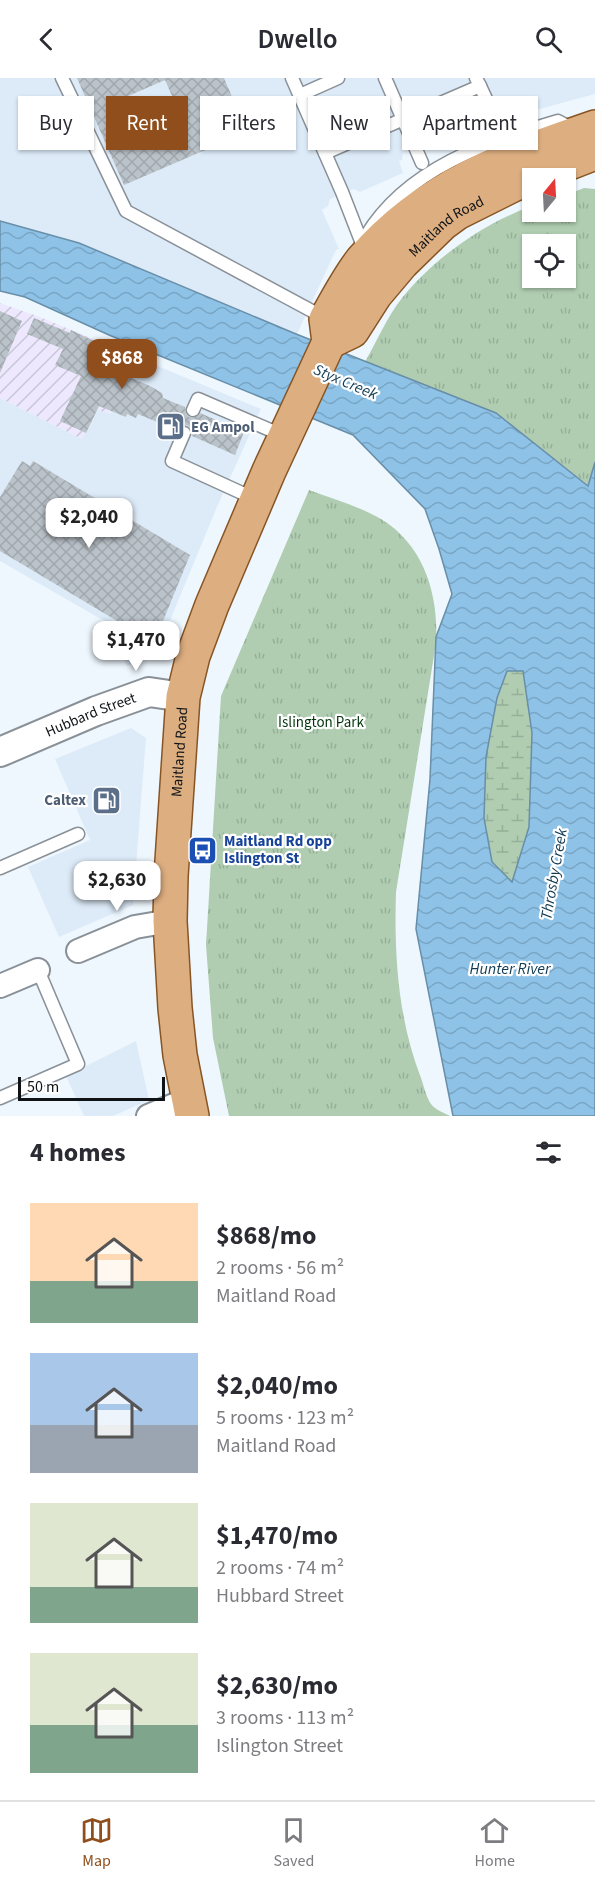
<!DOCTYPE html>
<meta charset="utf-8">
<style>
:root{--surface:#fff;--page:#f7f7f7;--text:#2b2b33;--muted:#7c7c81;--line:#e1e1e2;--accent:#8f4e1b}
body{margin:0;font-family:"Source Sans 3",sans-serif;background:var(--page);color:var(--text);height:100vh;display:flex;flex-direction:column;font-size:22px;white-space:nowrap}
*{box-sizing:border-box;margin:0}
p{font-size:20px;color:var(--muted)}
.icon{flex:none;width:33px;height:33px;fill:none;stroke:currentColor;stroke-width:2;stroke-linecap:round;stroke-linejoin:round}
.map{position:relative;height:1038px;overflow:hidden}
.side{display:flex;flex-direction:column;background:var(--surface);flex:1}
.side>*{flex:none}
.guide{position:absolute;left:18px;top:18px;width:560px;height:54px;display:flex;gap:12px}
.needle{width:39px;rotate:18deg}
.controls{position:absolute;left:522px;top:90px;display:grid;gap:12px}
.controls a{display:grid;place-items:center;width:54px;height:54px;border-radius:0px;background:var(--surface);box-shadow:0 2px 4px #0004;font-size:30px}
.scale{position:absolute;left:18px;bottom:15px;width:147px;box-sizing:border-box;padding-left:6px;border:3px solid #101316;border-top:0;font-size:16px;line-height:21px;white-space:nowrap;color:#101316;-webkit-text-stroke:4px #fff;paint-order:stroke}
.price{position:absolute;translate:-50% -51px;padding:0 14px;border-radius:12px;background:#fff;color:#222;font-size:20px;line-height:39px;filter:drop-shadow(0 2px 3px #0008)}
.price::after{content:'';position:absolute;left:50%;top:36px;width:18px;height:14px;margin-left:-9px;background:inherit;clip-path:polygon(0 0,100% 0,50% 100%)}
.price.active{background:var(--accent);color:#fff}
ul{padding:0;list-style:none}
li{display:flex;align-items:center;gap:18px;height:150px;padding:0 30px}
li span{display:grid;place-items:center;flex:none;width:168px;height:120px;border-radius:0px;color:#555}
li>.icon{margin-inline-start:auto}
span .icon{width:72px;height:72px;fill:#fffc;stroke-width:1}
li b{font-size:26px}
h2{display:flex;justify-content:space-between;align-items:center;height:72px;padding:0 30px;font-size:26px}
.tag{padding:0 21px;border-radius:0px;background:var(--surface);box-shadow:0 2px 4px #0004;font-size:21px;line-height:54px}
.tag.active{background:var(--accent);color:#fff}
header{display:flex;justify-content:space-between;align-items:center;height:78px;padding:0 30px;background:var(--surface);font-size:27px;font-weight:600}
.dock{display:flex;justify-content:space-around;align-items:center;height:84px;border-top:2px solid var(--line);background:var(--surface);font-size:16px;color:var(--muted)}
.dock a{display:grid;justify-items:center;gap:3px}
.dock .active{color:var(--accent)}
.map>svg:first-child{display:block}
.built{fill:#ddebf8}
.industrial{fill:url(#industrial-furrows)}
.grass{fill:url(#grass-tufts);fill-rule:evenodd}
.wetland{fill:url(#wetland-marsh)}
.water{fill:url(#water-waves);stroke:#688ea8;stroke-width:1.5;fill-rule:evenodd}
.building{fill:url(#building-cross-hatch);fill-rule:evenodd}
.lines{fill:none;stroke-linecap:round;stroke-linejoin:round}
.service-casing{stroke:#899097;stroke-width:15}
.minor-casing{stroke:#899097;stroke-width:26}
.tertiary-casing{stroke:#899097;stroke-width:32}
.primary-casing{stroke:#875524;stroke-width:36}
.service{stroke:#fff;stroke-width:12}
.minor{stroke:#fff;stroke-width:22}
.tertiary{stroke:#fff;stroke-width:28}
.primary{stroke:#ddae80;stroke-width:33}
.labels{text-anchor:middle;stroke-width:4.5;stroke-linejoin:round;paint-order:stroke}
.street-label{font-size:15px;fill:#101316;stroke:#fff}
.service-label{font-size:15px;font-weight:bold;fill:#4e5e75;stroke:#fff;text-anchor:start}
.park-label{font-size:15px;fill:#03350d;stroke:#fff}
.transit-label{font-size:15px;font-weight:bold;fill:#164399;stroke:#fff;text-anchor:start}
.water-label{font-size:16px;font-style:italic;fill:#113a53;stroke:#fff}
</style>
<header><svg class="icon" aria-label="back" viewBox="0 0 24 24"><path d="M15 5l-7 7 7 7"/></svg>Dwello<svg class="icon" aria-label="search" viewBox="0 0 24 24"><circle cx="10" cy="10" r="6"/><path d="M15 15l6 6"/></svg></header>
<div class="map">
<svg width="595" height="1038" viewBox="0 0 595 1038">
<defs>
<pattern id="industrial-furrows" width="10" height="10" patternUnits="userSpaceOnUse" patternTransform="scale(1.5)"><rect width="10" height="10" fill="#ede8fe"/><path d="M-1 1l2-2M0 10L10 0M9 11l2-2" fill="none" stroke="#cac6d9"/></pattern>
<pattern id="grass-tufts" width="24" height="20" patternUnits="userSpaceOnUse" patternTransform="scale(1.5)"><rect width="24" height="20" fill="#b0cdb1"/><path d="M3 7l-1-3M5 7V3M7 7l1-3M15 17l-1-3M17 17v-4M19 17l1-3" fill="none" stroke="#96af98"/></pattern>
<pattern id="wetland-marsh" width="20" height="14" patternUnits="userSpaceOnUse" patternTransform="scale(1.5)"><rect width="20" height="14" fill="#b0cdb1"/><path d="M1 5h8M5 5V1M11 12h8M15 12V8" fill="none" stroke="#96af98"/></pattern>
<pattern id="water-waves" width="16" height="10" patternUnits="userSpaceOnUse" patternTransform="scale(1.5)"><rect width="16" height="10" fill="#8ec2e7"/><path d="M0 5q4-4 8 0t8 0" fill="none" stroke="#79a6c5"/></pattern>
<pattern id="building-cross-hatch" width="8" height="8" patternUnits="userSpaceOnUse" patternTransform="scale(1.5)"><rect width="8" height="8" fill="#bbc3ca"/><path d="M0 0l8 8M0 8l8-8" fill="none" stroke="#a0a7ad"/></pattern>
</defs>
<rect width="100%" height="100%" fill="#eef7fe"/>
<g class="built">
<path d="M0 0H595V16L514 38 512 33 509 34 503 30 485 39 483 45 434 67 427 61 420 62 405 70 403 73 402 82 399 83 403 95 360 114 354 111 330 121 328 128 322 132 339 171 336 172 297 256 79 165 0 143Z"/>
<path d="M136 279 261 331 217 429 157 574 127 588 106 544 0 483V320L82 361 96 330 110 336Z"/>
<path d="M131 650 146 660 133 827 59 859 28 789 90 762 55 681Z"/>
<path d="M136 963 149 1022 113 1038H84L66 998Z"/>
</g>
<path class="industrial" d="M0 225 40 239 136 279 109 336 96 331 82 361 0 320Z"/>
<g class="grass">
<path d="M584 110 595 111V384L589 408 496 335 365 284C377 263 387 239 402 220 434 180 484 145 532 128V134H566V117ZM532 166H566V200H532Z"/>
<path d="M309 412C332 421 359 428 381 441 424 467 439 517 436 565L396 814C394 877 398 941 421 1000 424 1008 426 1019 431 1026 434 1031 444 1035 450 1038H229L213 960 206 867 221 618Z"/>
</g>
<path class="wetland" d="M507 593H523L532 655 529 749 512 804 492 784 484 740 486 679 497 620Z"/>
<path class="water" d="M0 143 79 165 296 256 496 335 588 408 595 384V1038H453L416 851 430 701 436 559 452 516 439 471 425 431 353 357 109 257 25 219 0 213ZM507 593H523L532 655 529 749 512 804 492 784 484 740 486 679 497 620Z"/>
<g class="building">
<path d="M77 0H224L247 54 124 107ZM165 2 184 45 145 61 126 19Z"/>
<path d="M0 233 22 243 0 295Z"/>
<path d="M34 240 70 255 71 252 122 276 115 293 150 308 162 315 163 320 185 329 186 336 189 339 194 340 200 335 244 354 235 377 192 358 191 351 187 347 180 348 176 352 138 336 136 340 127 336 126 339 99 328 86 355 60 343 81 298 55 287 63 271 27 256Z"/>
<path d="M22 383 30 388 33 383 190 477 154 565 0 473V419Z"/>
</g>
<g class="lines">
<defs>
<g id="service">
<path d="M62 0 126 133 325 240"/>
<path d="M292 0 342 114 363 168"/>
<path d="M385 0 422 85"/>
<path d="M480 8 498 47"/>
<path d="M300 17 338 0"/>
<path d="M325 75 480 8 476 0"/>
<path d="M366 158C407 90 487 64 558 43L573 51"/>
<path d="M193 332 198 321 284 358"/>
<path d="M184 355 172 383 255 421"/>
<path d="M0 790 78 756"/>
<path d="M0 1020 78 986 38 892"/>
</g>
<g id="minor">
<path d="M78 873 135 849 170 843"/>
<path d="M0 908 38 892"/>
<path d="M148 1038 188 1021"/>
</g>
<g id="tertiary">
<path id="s1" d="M0 674 96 633 149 614 183 619"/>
</g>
<g id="primary">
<path id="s2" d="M329 264 352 253 375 217 402 185 442 146 457 135 513 107 595 75"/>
<path id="s3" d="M192 1038 180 977 175 930 170 843 171 798 183 619 193 578 212 527 269 393 329 264 326 241C337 221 348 200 362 182 427 107 505 80 595 49"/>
</g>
</defs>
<use href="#service" class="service-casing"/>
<use href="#minor" class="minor-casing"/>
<use href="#tertiary" class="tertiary-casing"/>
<use href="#primary" class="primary-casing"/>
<use href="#service" class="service"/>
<use href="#minor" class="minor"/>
<use href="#tertiary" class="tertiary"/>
<use href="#primary" class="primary"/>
</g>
<defs>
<symbol id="fuel-square" viewBox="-11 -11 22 22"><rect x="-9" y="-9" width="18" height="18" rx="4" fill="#5c6f8a" stroke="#fff"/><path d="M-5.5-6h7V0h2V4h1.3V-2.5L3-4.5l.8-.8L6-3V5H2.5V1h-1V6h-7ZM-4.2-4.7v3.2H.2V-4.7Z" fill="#fff"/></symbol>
<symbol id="bus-square" viewBox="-11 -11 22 22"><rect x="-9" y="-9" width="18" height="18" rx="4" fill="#1a4fb4" stroke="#fff"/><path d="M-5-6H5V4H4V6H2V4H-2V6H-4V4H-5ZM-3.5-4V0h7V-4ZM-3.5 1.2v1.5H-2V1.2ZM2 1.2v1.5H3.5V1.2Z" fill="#fff"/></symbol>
</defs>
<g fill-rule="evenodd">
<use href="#fuel-square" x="154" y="332" width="33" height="33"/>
<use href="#fuel-square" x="90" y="706" width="33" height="33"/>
<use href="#bus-square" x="186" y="756" width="33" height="33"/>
</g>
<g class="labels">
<g class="street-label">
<text dy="5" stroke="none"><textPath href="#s2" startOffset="168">Maitland Road</textPath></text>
<text dy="5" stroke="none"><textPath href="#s1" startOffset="98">Hubbard Street</textPath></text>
<text dy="5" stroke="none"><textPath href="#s3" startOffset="366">Maitland Road</textPath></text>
</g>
<g class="service-label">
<text x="191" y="354">EG Ampol</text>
<text x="86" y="727" text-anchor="end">Caltex</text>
</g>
<g class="park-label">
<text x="321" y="649">Islington Park</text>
</g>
<g class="transit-label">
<text x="224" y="768">Maitland Rd opp<tspan x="224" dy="17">Islington St</tspan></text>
</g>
<g class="water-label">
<text transform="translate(346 303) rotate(23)" y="6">Styx Creek</text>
<text transform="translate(553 796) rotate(-80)" y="6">Throsby Creek</text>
<text x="510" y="896">Hunter River</text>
</g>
</g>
</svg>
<div class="controls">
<a><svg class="needle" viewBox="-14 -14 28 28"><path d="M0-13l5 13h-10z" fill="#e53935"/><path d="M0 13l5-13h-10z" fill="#7c7c81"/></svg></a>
<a><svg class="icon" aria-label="locate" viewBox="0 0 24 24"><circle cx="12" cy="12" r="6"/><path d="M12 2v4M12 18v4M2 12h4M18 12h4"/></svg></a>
</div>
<div class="scale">50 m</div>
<b class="price active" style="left:122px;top:312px">$868</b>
<b class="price" style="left:89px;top:471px">$2,040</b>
<b class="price" style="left:136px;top:594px">$1,470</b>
<b class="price" style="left:117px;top:834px">$2,630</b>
<div class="guide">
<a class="tag">Buy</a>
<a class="tag active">Rent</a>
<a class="tag">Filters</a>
<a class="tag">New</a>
<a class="tag">Apartment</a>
</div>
</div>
<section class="side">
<h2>4 homes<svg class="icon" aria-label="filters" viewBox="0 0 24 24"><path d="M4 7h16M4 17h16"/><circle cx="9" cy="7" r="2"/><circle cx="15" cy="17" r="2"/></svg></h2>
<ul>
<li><span style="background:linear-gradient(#ffd9b3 65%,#7fa58c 0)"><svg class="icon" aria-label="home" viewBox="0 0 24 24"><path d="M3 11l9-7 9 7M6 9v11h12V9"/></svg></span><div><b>$868/mo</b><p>2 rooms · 56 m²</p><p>Maitland Road</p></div></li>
<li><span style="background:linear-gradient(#a9c7e8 60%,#9aa5b1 0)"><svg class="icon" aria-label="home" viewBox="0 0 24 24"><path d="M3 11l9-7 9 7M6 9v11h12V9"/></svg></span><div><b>$2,040/mo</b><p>5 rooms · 123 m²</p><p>Maitland Road</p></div></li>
<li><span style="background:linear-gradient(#dfe7d0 70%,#7fa58c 0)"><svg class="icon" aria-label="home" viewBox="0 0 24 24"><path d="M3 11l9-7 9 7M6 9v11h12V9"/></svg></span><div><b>$1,470/mo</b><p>2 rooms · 74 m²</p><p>Hubbard Street</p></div></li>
<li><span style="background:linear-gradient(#dfe7d0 60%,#7fa58c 0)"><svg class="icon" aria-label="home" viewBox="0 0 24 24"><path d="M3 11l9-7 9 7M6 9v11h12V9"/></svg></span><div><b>$2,630/mo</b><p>3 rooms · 113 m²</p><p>Islington Street</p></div></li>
</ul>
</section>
<nav class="dock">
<a class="active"><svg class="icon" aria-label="map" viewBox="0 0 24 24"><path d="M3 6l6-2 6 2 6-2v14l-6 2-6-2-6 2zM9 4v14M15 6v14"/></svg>Map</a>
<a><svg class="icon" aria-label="saved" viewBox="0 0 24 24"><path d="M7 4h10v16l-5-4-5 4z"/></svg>Saved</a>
<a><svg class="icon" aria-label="home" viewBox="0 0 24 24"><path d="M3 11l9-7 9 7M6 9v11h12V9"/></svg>Home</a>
</nav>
